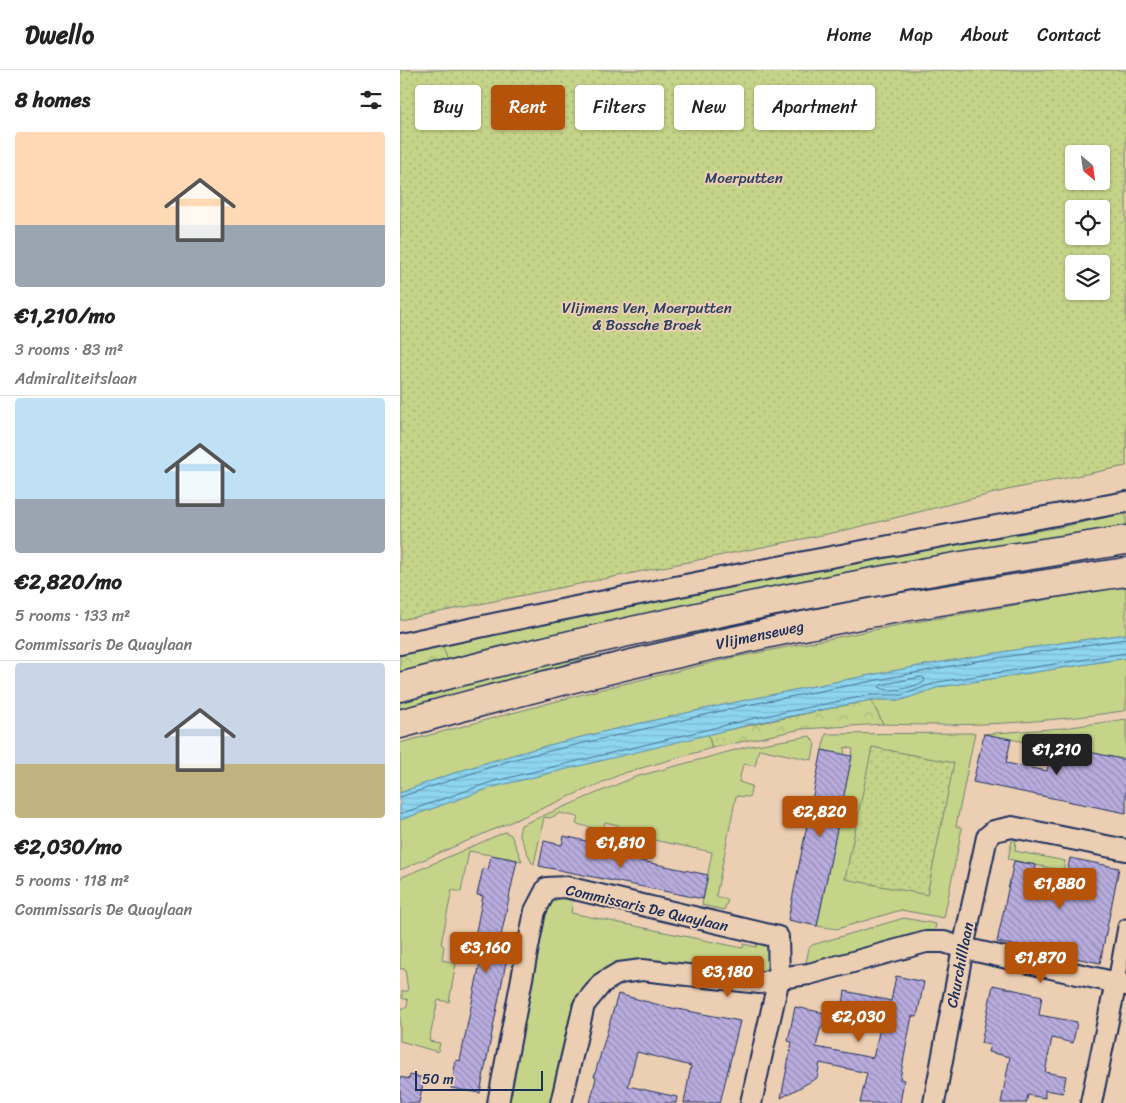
<!DOCTYPE html>
<meta charset="utf-8">
<style>
:root{--surface:#fff;--page:#f2f2f2;--text:#222;--muted:#767676;--line:#e0e0e0;--accent:#b45309}
body{margin:0;font-family:Sriracha,sans-serif;background:var(--page);color:var(--text);height:100vh;display:flex;flex-direction:column;font-size:19px;white-space:nowrap}
*{box-sizing:border-box;margin:0}
p{font-size:16px;color:var(--muted)}
.icon{flex:none;width:28px;height:28px;fill:none;stroke:currentColor;stroke-width:2;stroke-linecap:round;stroke-linejoin:round}
.map{position:relative;flex:1;overflow:hidden}
.panel{display:flex;flex-direction:column;background:var(--surface);width:400px}
.panel>*{flex:none}
.top-card{position:absolute;left:15px;top:15px;width:475px;height:45px;display:flex;gap:10px}
.needle{width:32px;rotate:151deg}
.tools{position:absolute;left:665px;top:75px;display:grid;gap:10px}
.tools a{display:grid;place-items:center;width:45px;height:45px;border-radius:5px;background:var(--surface);box-shadow:0 1px 4px #0004;font-size:25px}
.scale{position:absolute;left:15px;bottom:12px;width:128px;box-sizing:border-box;padding-left:5px;border:2px solid #1b2f5e;border-top:0;font-size:14px;line-height:18px;white-space:nowrap;color:#1b2f5e;-webkit-text-stroke:4px #eccfb3;paint-order:stroke}
.price{position:absolute;translate:-50% -42px;padding:0 11px;border-radius:5px;background:var(--accent);color:#fff;font-size:16px;line-height:32px;filter:drop-shadow(0 1px 2px #0008)}
.price::after{content:'';position:absolute;left:50%;top:30px;width:15px;height:11px;margin-left:-8px;background:inherit;clip-path:polygon(0 0,100% 0,50% 100%)}
.price.current{background:#222;color:#fff}
ul{padding:0;list-style:none}
li{display:grid;align-content:center;gap:10px;height:265px;padding:0 15px}
li+li{border-top:1px solid var(--line)}
li span{display:grid;place-items:center;height:155px;border-radius:5px;color:#555}
li>.icon{margin-inline-start:auto}
span .icon{width:90px;height:90px;fill:#fffc;stroke-width:1}
li b{font-size:21px}
h2{display:flex;justify-content:space-between;align-items:center;height:60px;padding:0 15px;font-size:21px}
.pill{padding:0 18px;border-radius:5px;background:var(--surface);box-shadow:0 1px 4px #0004;font-size:18px;line-height:45px}
.pill.current{background:var(--accent);color:#fff}
header{display:flex;align-items:center;gap:30px;box-sizing:border-box;height:70px;padding:0 25px;background:var(--surface);border-bottom:1px solid var(--line)}
header strong{font-size:24px}
nav{display:flex;gap:28px;margin-inline-start:auto;font-size:18px}
main{display:flex;flex:1;min-height:0}
.map>svg:first-child{display:block}
.grass{fill:#c5d488;stroke:#708273}
.forest{fill:url(#forest-crowns);stroke:#708273}
.park{fill:url(#park-dots);stroke:#708273;fill-rule:evenodd}
.water{fill:url(#water-rules);stroke:#6093b5}
.lines{fill:none;stroke-linecap:round;stroke-linejoin:round}
.shore{stroke:#497298;stroke-width:1}
.building{fill:url(#building-back-hatch);stroke:#1b2f5e}
.pedestrian-casing{stroke:#1b2f5e;stroke-width:19}
.minor-casing{stroke:#1b2f5e;stroke-width:24}
.primary-casing{stroke:#1b2f5e;stroke-width:31}
.pedestrian{stroke:#eccfb3;stroke-width:15}
.minor{stroke:#eccfb3;stroke-width:20}
.primary{stroke:#eccfb3;stroke-width:28}
.labels{text-anchor:middle;stroke-width:4;stroke-linejoin:round;paint-order:stroke}
.park-label{font-size:15px;fill:#2c4062;stroke:#eccfb3}
.street-label{font-size:15px;fill:#1b2f5e;stroke:#eccfb3}
</style>
<header>
<strong>Dwello</strong>
<nav><a>Home</a><a>Map</a><a>About</a><a>Contact</a></nav>
</header>
<main>
<section class="panel">
<h2>8 homes<svg class="icon" aria-label="filters" viewBox="0 0 24 24"><path d="M4 7h16M4 17h16"/><circle cx="9" cy="7" r="2"/><circle cx="15" cy="17" r="2"/></svg></h2>
<ul>
<li><span style="background:linear-gradient(#ffd9b3 60%,#9aa5b1 0)"><svg class="icon" aria-label="home" viewBox="0 0 24 24"><path d="M3 11l9-7 9 7M6 9v11h12V9"/></svg></span><div><b>€1,210/mo</b><p>3 rooms · 83 m²</p><p>Admiraliteitslaan</p></div></li>
<li><span style="background:linear-gradient(#bfe0f5 65%,#9aa5b1 0)"><svg class="icon" aria-label="home" viewBox="0 0 24 24"><path d="M3 11l9-7 9 7M6 9v11h12V9"/></svg></span><div><b>€2,820/mo</b><p>5 rooms · 133 m²</p><p>Commissaris De Quaylaan</p></div></li>
<li><span style="background:linear-gradient(#c9d6e8 65%,#c2b280 0)"><svg class="icon" aria-label="home" viewBox="0 0 24 24"><path d="M3 11l9-7 9 7M6 9v11h12V9"/></svg></span><div><b>€2,030/mo</b><p>5 rooms · 118 m²</p><p>Commissaris De Quaylaan</p></div></li>
</ul>
</section>
<div class="map">
<svg width="726" height="1033" viewBox="0 0 726 1033">
<defs>
<pattern id="forest-crowns" width="20" height="18" patternUnits="userSpaceOnUse" patternTransform="scale(1.25)"><rect width="20" height="18" fill="#c5d488"/><path d="M2 6a3 3 0 1 1 6 0M12 15a3 3 0 1 1 6 0" fill="none" stroke="#a9b678"/></pattern>
<pattern id="park-dots" width="8" height="8" patternUnits="userSpaceOnUse" patternTransform="scale(1.25)"><rect width="8" height="8" fill="#c5d488"/><path d="M2 2h.1M6 6h.1" fill="none" stroke="#a9b678" stroke-width="1.8" stroke-linecap="round"/></pattern>
<pattern id="water-rules" width="6" height="5" patternUnits="userSpaceOnUse" patternTransform="scale(1.25)"><rect width="6" height="5" fill="#8ed6ef"/><path d="M0 2.5h6" fill="none" stroke="#7ab8cf"/></pattern>
<pattern id="building-back-hatch" width="6" height="6" patternUnits="userSpaceOnUse" patternTransform="scale(1.25)"><rect width="6" height="6" fill="#b8acdd"/><path d="M-1 5l2 2M0 0l6 6M5-1l2 2" fill="none" stroke="#958cb6"/></pattern>
</defs>
<rect width="100%" height="100%" fill="#eccfb3"/>
<filter id="ink" filterUnits="userSpaceOnUse"><feTurbulence type="fractalNoise" baseFrequency=".02" numOctaves="2"/><feDisplacementMap in="SourceGraphic" scale="10" xChannelSelector="R" yChannelSelector="G"/><feConvolveMatrix kernelMatrix="1 2 1 2 8 2 1 2 1" color-interpolation-filters="sRGB"/></filter>
<g filter="url(#ink)">
<g class="grass">
<path d="M726 443V461L0 604 41 572 328 514 666 456Z"/>
<path d="M726 516V564C580 583 435 610 291 642 193 664 94 685 0 723V673L202 619 336 587 504 554Z"/>
<path d="M219 584 0 643V633L149 594Z"/>
<path d="M726 588V640L723 641C643 653 564 657 483 654L471 630H502L539 617Z"/>
<path d="M726 649V690L680 680V682L665 679 666 676 654 670 652 677 583 664 664 658Z"/>
<path d="M575 663 556 756 562 758 544 848 501 840 437 859 417 856 453 679 445 677 444 685 422 680 426 664Z"/>
<path d="M308 664 312 678 224 703 0 800V750L93 717Z"/>
<path d="M410 666 415 674 412 690 359 679 355 696 343 694 339 712 352 716 349 727 336 726 316 826 328 830 324 840 302 835 312 782 244 768 245 760 232 758 230 765 217 763 218 755 205 752 203 760 176 754 178 747 160 743 150 748 144 747 134 794 132 793 119 764 121 755 235 707 350 676Z"/>
<path d="M105 762 111 765 122 791 69 781 61 822 52 820 41 874 44 876 42 890 56 893 49 932 38 930 29 971 40 973 38 982 0 971V939L7 937 8 930 2 928V921H8L5 899H0V808Z"/>
<path d="M616 768 615 781 665 791 663 801 608 789 612 771Z"/>
<path d="M162 828 173 831 171 843 343 878 344 874 356 877 358 868 368 875 369 895 362 904 236 891C187 896 177 927 166 969 161 991 156 1012 150 1033H106L145 843 150 832Z"/>
<path d="M504 848 536 854 534 863 405 898 409 878 412 875Z"/>
</g>
<g class="forest">
<path d="M41 572 48 591 0 604V581Z"/>
<path d="M471 630 483 654 402 659 312 678 308 664Z"/>
</g>
<g class="park">
<path d="M0 0H726V396L607 420 442 461 0 550ZM674 84H701V111H674ZM674 139H701V166H674ZM674 194H701V221H674Z"/>
<path d="M472 677 554 693 527 825 445 809Z"/>
</g>
<path class="water" d="M726 564V588L539 617 502 630H471L356 653 93 717 0 750V723C94 685 193 664 291 642 435 610 580 583 726 564Z"/>
<g class="lines">
<g class="shore">
<path d="M522 607 525 609 524 612C513 617 490 624 479 617L481 615Z"/>
<path d="M0 727 115 689 347 635 577 591 726 569"/>
<path d="M0 744 91 712 355 648 470 625H502L538 612 726 583"/>
</g>
</g>
<g class="building">
<path d="M584 664 611 669 606 693 647 701 649 692 668 696 670 680 680 682V680L726 690V743L573 712Z"/>
<path d="M422 680 452 686 417 856 388 850Z"/>
<path d="M164 766 190 772 189 780 308 805 303 829 139 796 144 771 162 775Z"/>
<path d="M91 785 117 790 97 885 107 887 80 1023 51 1018 56 990 60 991 82 883 72 881 83 826 77 825 83 798 88 800Z"/>
<path d="M670 788 719 798 700 893 597 872 614 791 636 795 635 802 666 808Z"/>
<path d="M496 906 524 912 517 947 512 946 506 977 500 1009 504 1010 500 1033H460L467 1003 420 993 417 1008 381 1028 392 972 388 971 395 937 430 944 420 960 416 977 473 988 481 954 455 949 456 942 442 940 445 921 491 931Z"/>
<path d="M593 915 642 926 639 945 677 952 673 973 652 968 645 1002 666 1006 663 1023 645 1020V1028L628 1025 626 1033H601L610 987 588 982 590 975 581 973Z"/>
<path d="M218 924 267 937 340 951 320 1033H284L291 996 237 982 228 1016 277 1027 276 1033H190L196 1008 194 1007Z"/>
<path d="M10 1005 24 1008 19 1033H0V1007L9 1009Z"/>
</g>
<g class="lines">
<defs>
<path id="pedestrian" d="M716 912 726 857"/>
<g id="minor">
<path d="M0 574C241 521 483 477 726 432"/>
<path d="M98 1033 135 841 147 818 166 817 378 867 379 908 351 1033"/>
<path d="M161 1033 184 935 202 913 219 903 242 900 360 913 379 908 409 904 526 872H544L563 878 726 915"/>
<path d="M534 1033 563 878 587 767 594 761 612 757 726 780"/>
<path d="M691 1033 716 912"/>
</g>
<g id="primary">
<path d="M0 617C167 573 336 537 506 506 579 492 653 482 726 470"/>
<path d="M0 654C153 611 308 574 464 544 551 528 639 515 726 502"/>
</g>
</defs>
<use href="#pedestrian" class="pedestrian-casing"/>
<use href="#minor" class="minor-casing"/>
<use href="#primary" class="primary-casing"/>
<use href="#pedestrian" class="pedestrian"/>
<use href="#minor" class="minor"/>
<use href="#primary" class="primary"/>
</g>
</g>
<g class="labels">
<g class="park-label">
<text x="344" y="113">Moerputten</text>
<text x="247" y="243">Vlijmens Ven, Moerputten<tspan x="247" dy="17">&amp; Bossche Broek</tspan></text>
</g>
<g class="street-label">
<text transform="translate(360 565) rotate(-12)" y="5">Vlijmenseweg</text>
<text transform="translate(247 838) rotate(13)" y="5">Commissaris De Quaylaan</text>
<text transform="translate(560 895) rotate(-79)" y="5">Churchilllaan</text>
</g>
</g>
</svg>
<div class="tools">
<a><svg class="needle" viewBox="-14 -14 28 28"><path d="M0-13l5 13h-10z" fill="#e53935"/><path d="M0 13l5-13h-10z" fill="#767676"/></svg></a>
<a><svg class="icon" aria-label="locate" viewBox="0 0 24 24"><circle cx="12" cy="12" r="6"/><path d="M12 2v4M12 18v4M2 12h4M18 12h4"/></svg></a>
<a><svg class="icon" aria-label="layers" viewBox="0 0 24 24"><path d="M12 4l9 5-9 5-9-5zM3 14l9 5 9-5"/></svg></a>
</div>
<div class="scale">50 m</div>
<b class="price current" style="left:657px;top:706px">€1,210</b>
<b class="price" style="left:420px;top:768px">€2,820</b>
<b class="price" style="left:221px;top:799px">€1,810</b>
<b class="price" style="left:660px;top:840px">€1,880</b>
<b class="price" style="left:86px;top:904px">€3,160</b>
<b class="price" style="left:641px;top:914px">€1,870</b>
<b class="price" style="left:328px;top:928px">€3,180</b>
<b class="price" style="left:459px;top:973px">€2,030</b>
<div class="top-card">
<a class="pill">Buy</a>
<a class="pill current">Rent</a>
<a class="pill">Filters</a>
<a class="pill">New</a>
<a class="pill">Apartment</a>
</div>
</div>
</main>
